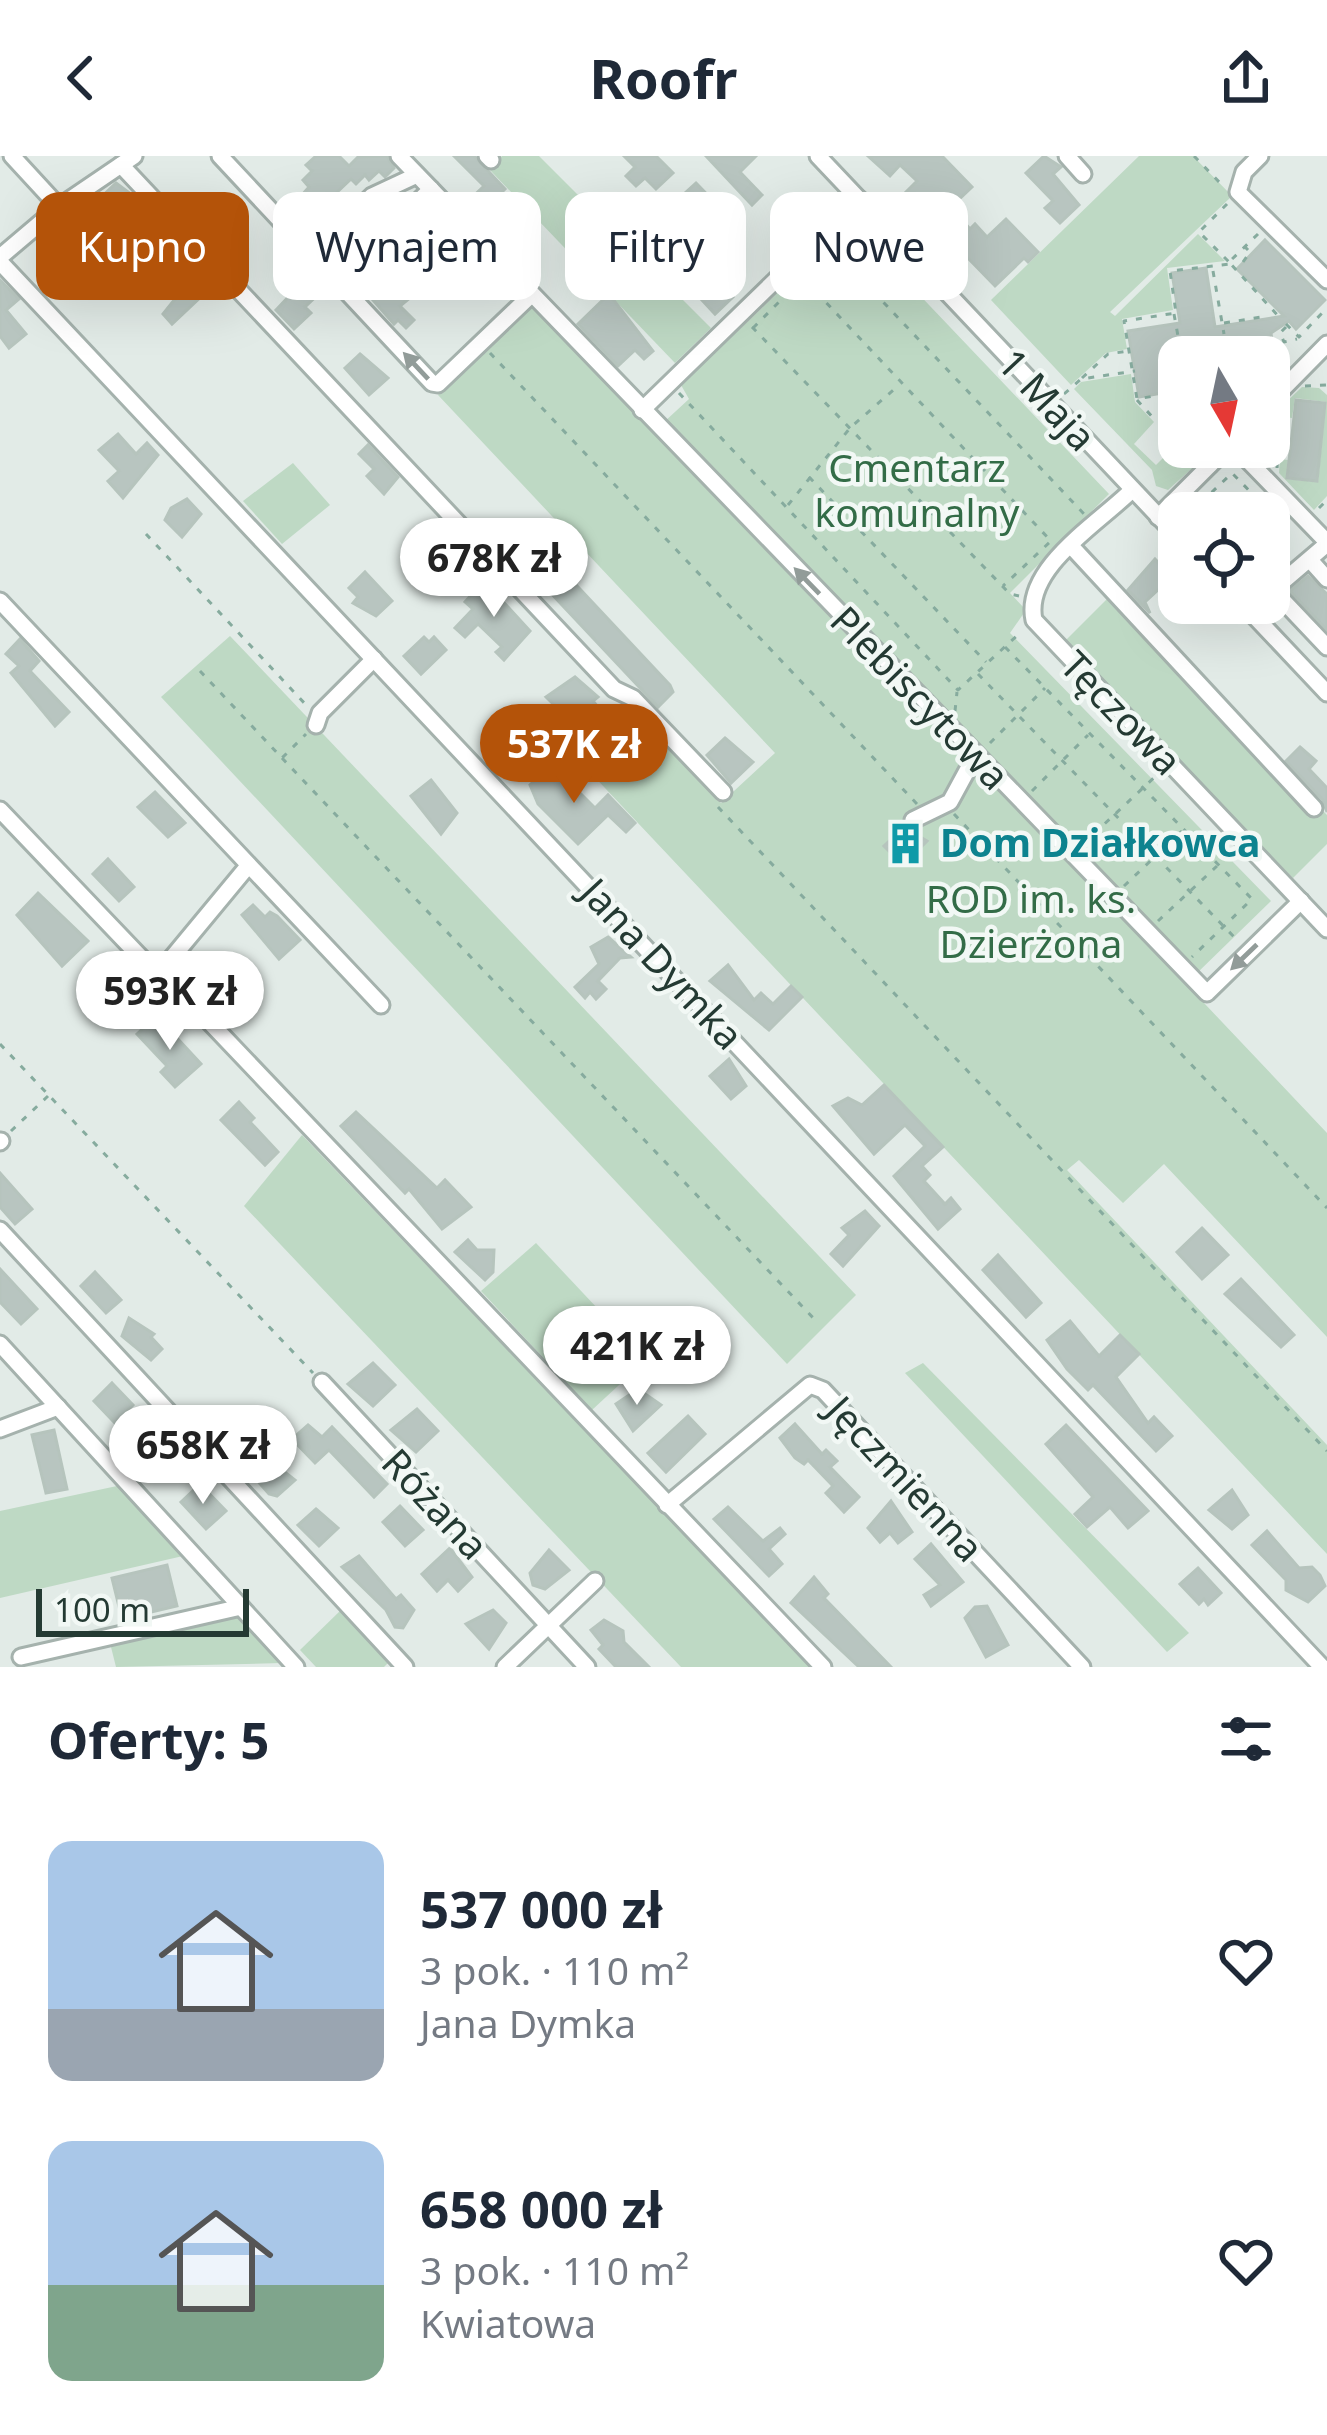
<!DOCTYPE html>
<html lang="pl">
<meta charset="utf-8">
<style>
:root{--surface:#fff;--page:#f2f2f3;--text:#1f2937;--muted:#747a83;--accent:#b45309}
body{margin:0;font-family:"Noto Sans",sans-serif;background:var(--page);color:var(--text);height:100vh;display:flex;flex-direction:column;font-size:45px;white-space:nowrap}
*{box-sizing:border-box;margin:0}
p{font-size:39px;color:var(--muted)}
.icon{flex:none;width:66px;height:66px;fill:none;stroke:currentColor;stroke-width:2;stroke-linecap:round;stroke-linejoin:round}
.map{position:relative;height:1511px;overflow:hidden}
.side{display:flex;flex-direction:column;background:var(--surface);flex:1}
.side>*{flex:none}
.banner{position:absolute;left:36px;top:36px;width:1257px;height:108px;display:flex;gap:24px}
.needle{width:78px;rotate:171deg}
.fabs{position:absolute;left:1158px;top:180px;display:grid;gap:24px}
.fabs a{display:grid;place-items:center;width:132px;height:132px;border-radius:24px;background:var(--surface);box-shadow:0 12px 48px #0002;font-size:60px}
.scale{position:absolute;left:36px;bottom:30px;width:213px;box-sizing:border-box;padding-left:12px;border:6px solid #243a33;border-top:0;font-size:33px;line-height:42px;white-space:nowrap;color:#243a33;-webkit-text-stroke:9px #f2f8f5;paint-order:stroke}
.price{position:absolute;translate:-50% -102px;padding:0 27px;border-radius:42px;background:#fff;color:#222;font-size:39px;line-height:78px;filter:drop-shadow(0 3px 6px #0008)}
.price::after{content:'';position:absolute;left:50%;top:72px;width:36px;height:27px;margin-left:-18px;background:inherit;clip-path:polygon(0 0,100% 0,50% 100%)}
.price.on{background:var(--accent);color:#fff}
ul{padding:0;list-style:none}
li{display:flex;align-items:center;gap:36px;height:300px;padding:0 48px}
li span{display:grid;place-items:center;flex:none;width:336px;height:240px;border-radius:24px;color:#555}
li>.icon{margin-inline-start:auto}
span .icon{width:144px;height:144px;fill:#fffc;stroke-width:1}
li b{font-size:51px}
h2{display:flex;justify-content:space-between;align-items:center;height:144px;padding:0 48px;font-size:51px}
.pill{padding:0 42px;border-radius:24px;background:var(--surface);box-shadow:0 12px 48px #0002;font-size:42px;line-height:108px}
.pill.on{background:var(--accent);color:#fff}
header{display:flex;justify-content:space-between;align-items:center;height:156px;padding:0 48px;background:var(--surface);font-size:54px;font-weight:700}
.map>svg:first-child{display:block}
.green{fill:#bed9c4}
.building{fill:#b8c5c0;stroke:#b6c4bd;stroke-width:3}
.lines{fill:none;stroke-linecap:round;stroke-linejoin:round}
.minor-casing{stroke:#a5b2ad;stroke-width:21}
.path{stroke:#86ab9e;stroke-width:3;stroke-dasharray:6 9;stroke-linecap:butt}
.minor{stroke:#fff;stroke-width:15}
.oneway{fill:#929c99}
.labels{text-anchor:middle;stroke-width:9;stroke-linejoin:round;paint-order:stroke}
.street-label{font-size:39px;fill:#243a33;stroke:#f2f8f5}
.park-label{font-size:39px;fill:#336c47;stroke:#f2f8f5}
.culture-label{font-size:39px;font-weight:bold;fill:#0d838f;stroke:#f2f8f5;text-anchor:start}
</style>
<header><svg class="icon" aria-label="back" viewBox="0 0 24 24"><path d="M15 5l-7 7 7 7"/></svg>Roofr<svg class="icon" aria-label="share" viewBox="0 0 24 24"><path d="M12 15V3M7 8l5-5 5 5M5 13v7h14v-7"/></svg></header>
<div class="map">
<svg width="1327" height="1511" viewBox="0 0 1327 1511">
<rect width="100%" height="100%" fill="#e2ebe7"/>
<g class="green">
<path d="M502 0H539L711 172 675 207 489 13Z"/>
<path d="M1139 0H1193L1232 40 1110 156 1115 160 1198 78 1225 105 1167 112 1173 154 1122 163 1127 193 1106 197 1071 229 991 144Z"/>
<path d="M851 67 1109 338 1010 437 1026 454 1010 477 1271 745 1194 820 663 267 689 243 681 229Z"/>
<path d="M532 151 963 600 978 608 1327 977V1181L1164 1008 1123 1047 1079 1004 1067 1014 1327 1289V1398L572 597 625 546 721 647 775 597 438 239Z"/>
<path d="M1131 218 1135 246 1154 266 1134 288 1156 309 1179 286 1198 307 1168 334 1156 330 1152 314 1074 233 1081 226Z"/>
<path d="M1302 231 1319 232 1327 239V340L1314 354 1279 317 1280 303 1288 304 1286 323 1318 326 1326 246 1295 242 1292 262 1284 261 1283 249Z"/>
<path d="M293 307 330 349 282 388 243 345Z"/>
<path d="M1110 440 1327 659V688L1293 722 1062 488Z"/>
<path d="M230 480 856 1139 787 1208 161 541Z"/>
<path d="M302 979 811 1511H681L244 1050Z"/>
<path d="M536 1087 646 1204 592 1254 481 1135Z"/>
<path d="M923 1207 1189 1477 1167 1496 905 1217Z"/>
<path d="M117 1330 183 1400 0 1442V1355Z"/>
<path d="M341 1454 389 1506 384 1511H316L300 1494Z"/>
<path d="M238 1456 282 1507 116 1511 110 1487Z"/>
</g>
<g class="building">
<path d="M316 0H339L349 10 358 1 387 0 394 12 385 21 379 15 369 24 365 19 356 28 351 23 332 41 337 46 327 55 332 60 312 81 299 67 314 51 302 39 309 31 303 24 312 15 306 9Z"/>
<path d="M454 0H474L505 33 496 42 525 72 512 85 485 56 479 62 466 47 484 30Z"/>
<path d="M624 0H656L673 17 656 33 645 22 636 30 626 20 635 11Z"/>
<path d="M706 0H756L740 16 762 39 752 49Z"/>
<path d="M868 0H942L972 31 951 51 970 73 975 68 987 81 1006 63 1038 96 1028 106 1024 102 995 130 905 37 917 25 900 9 890 20Z"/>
<path d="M1044 0 1061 11 1053 18 1079 49 1060 67 1045 52 1053 45 1026 17Z"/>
<path d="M116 27 136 42 117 60 133 76 149 61 166 79 136 107 87 55Z"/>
<path d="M696 27 731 63 716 78 683 39Z"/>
<path d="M431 50 455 81 430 105 440 117 400 150 414 164 406 172 398 164 394 168 352 120 377 105 381 110 391 101 395 106 414 89 409 84 418 76 413 71Z"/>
<path d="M77 67 91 85 57 115 41 97Z"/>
<path d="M1265 84 1325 144 1296 173 1289 165 1271 177 1274 200 1169 201 1174 235 1139 241 1128 175 1180 167 1172 117 1206 112 1215 171 1284 160 1237 113Z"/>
<path d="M706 113 733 141 715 158 689 130Z"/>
<path d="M312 116 326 131 305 151 311 157 294 173 276 154Z"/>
<path d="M191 123 204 138 172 168 163 158Z"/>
<path d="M0 124 19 143 6 154 26 178 9 192 0 180Z"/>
<path d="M609 138 653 195 644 203 635 194 618 210 578 168Z"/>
<path d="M360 198 388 222 369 239 345 212Z"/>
<path d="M1296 244 1325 247 1317 325 1287 322Z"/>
<path d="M118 278 136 298 147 287 158 299 123 342 108 325 119 315 99 294Z"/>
<path d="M368 289 398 321 384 338 367 320 374 313 359 298Z"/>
<path d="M187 343 201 358 182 381 165 364 171 352Z"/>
<path d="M549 400 670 529 673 536 658 551 532 417Z"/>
<path d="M1155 403 1172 421 1145 446 1150 457 1128 434Z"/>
<path d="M365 416 392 445 376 460 353 447 358 441 349 432Z"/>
<path d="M1308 420 1327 438V474L1290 435Z"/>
<path d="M484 425 530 475 504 504 496 496 502 491 478 468 465 481 455 472 473 453 465 446Z"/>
<path d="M424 481 429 486 434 481 446 494 421 518 404 500Z"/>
<path d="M20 483 39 505 30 515 69 556 55 570 11 517 19 510 6 498Z"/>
<path d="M575 521 598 541 593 545 604 558 583 577 546 541Z"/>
<path d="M725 582 753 606 731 627 707 599Z"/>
<path d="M1300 591 1316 605 1309 613 1327 632V656L1323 644 1286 605Z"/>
<path d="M552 609 595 652 608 639 635 667 626 676 608 659 578 688 538 648 530 629Z"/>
<path d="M431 624 457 657 441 678 411 640Z"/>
<path d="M155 636 185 667 168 681 138 651Z"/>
<path d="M904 671 927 685 903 709 884 690Z"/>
<path d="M108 703 134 731 119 745 93 718Z"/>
<path d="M38 737 88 785 62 810 17 759Z"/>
<path d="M253 749 265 761 270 756 277 760 300 784 279 803 242 759Z"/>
<path d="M608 781 631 801 620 802 598 825 606 833 596 843 590 836 585 842 575 831 599 808 591 791Z"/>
<path d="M109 803 125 818 96 848 86 839 100 824 94 818Z"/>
<path d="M728 809 754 844 761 837 773 848 791 830 802 841 769 874 710 825Z"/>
<path d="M151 865 160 873 165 869 201 908 175 931 161 916 167 910 137 878Z"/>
<path d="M729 903 746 930 731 943 710 920Z"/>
<path d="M884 929 943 991 922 1010 930 1019 924 1025 945 1048 951 1042 960 1053 938 1073 894 1020 925 990 905 969 874 998 833 950 848 942 862 949Z"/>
<path d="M239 946 254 962 250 966 278 996 265 1009 221 964Z"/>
<path d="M356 956 437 1032 445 1024 471 1051 442 1073 409 1033 405 1037 341 970Z"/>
<path d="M0 1017 32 1053 15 1068 0 1051Z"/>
<path d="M865 1055 879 1070 843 1110 831 1098 849 1079 842 1072Z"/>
<path d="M1202 1072 1228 1099 1202 1123 1177 1096Z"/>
<path d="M468 1084 477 1094H494L493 1116 485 1124 455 1096Z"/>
<path d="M998 1099 1041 1147 1026 1161 983 1114Z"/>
<path d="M0 1113 37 1153 21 1168 0 1146Z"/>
<path d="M95 1116 121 1144 106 1157 81 1130Z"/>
<path d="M1241 1123 1294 1179 1281 1191 1225 1138Z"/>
<path d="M129 1162 154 1178 151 1181 162 1193 151 1204 122 1180Z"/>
<path d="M1070 1165 1099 1200 1120 1179 1139 1198 1116 1221 1148 1267 1154 1261 1172 1280 1156 1295 1093 1229 1088 1234 1067 1213 1047 1184Z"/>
<path d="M373 1207 395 1229 373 1250 348 1228Z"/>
<path d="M112 1227 133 1249 115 1267 94 1245Z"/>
<path d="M638 1233 661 1249 633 1275 616 1248Z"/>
<path d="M417 1253 438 1275 416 1296 391 1274Z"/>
<path d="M218 1260 225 1267 232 1260 242 1271 235 1277 265 1312 272 1306 295 1324 277 1340 269 1338 208 1269Z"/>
<path d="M688 1260 705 1278 666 1316 648 1297Z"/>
<path d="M795 1268 822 1298 826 1294 837 1305 830 1311 859 1341 844 1356 826 1337 833 1330 808 1304 804 1308 795 1302 780 1282Z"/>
<path d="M308 1269 322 1281 332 1271 387 1328 374 1341 329 1294 315 1307 292 1283Z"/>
<path d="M1066 1269 1148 1355 1128 1372 1110 1351 1087 1371 1075 1358 1093 1341 1046 1288Z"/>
<path d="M54 1274 67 1333 46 1337 32 1279Z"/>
<path d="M200 1328 226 1355 206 1373 181 1346Z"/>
<path d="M1232 1334 1248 1359 1232 1373 1209 1354Z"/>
<path d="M891 1345 912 1376 898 1387 890 1377 880 1386 868 1372Z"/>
<path d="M400 1350 423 1374 405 1390 383 1366Z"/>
<path d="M728 1351 763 1385 780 1372 785 1378 769 1393 782 1408 769 1420 714 1363Z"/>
<path d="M316 1353 338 1372 319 1390 298 1369Z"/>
<path d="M1267 1375 1299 1412 1312 1411 1320 1419 1325 1430 1308 1446 1286 1434V1424L1252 1389Z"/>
<path d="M931 1388 963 1426 931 1450 924 1439 940 1429 915 1403Z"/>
<path d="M450 1392 472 1421 458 1435 448 1424 437 1435 422 1418Z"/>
<path d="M549 1394 569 1414 545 1433 533 1429 530 1417Z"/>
<path d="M359 1400 396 1443 401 1439 414 1454 403 1472 395 1471 386 1454 342 1411Z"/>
<path d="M167 1409 177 1450 122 1463 112 1422Z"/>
<path d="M1198 1412 1221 1437 1208 1449 1204 1443 1199 1448 1180 1428Z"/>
<path d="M814 1421 828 1438 824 1442 891 1511H859L791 1447Z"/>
<path d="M987 1450 1008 1489 986 1501 965 1462 975 1451Z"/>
<path d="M493 1454 506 1467 489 1493 466 1468Z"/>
<path d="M604 1464 623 1475 624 1486 649 1511H616L599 1493 603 1489 591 1474Z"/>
</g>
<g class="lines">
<defs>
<g id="minor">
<path d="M12 0 59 51"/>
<path d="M220 0 432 227 438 228 531 139"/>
<path d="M399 0 1207 837 1301 745"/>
<path d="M487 0 491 4"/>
<path d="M818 0 1179 382"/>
<path d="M1067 0 1083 18"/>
<path d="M1260 0 1244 16 1238 36 1327 124"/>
<path d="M121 9 614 533 633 542 723 636"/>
<path d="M311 98 372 40 417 19"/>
<path d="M0 101 59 51 134 0"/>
<path d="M0 106 1322 1511"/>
<path d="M326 115 364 99 431 33"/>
<path d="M1269 247 1327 188"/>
<path d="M642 254 859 43"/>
<path d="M1194 291 1210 309"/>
<path d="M1235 291 1327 386"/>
<path d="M1132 334C1099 367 1023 412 1034 464L1327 773"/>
<path d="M1158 361 1228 291"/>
<path d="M1327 388 1273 434 1327 491"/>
<path d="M1072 391 1314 652"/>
<path d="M1310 404 1327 423"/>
<path d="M0 445 381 849"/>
<path d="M1242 447 1327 537"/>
<path d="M316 569 320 557 374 503"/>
<path d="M0 654 148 809 161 815 823 1511"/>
<path d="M913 664 950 646 975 600"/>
<path d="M161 815 248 710"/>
<path d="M0 986 1 985"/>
<path d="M0 1074 405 1511"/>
<path d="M0 1188 296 1511"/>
<path d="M322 1226 587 1511"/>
<path d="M0 1273 58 1251"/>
<path d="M667 1349 810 1229 823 1234 1082 1511"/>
<path d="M21 1501 241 1451"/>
<path d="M505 1511 595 1425"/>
</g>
</defs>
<use href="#minor" class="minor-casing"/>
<g class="path">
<path d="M1194 0 1222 29"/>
<path d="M1227 48 1199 76 1229 106"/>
<path d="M1258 78 1229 106 1281 163"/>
<path d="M832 92 1085 359"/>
<path d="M1243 106 1250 96 1245 91"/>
<path d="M1213 115 1224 178"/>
<path d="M1174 158 1178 180"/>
<path d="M1224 167 1268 160"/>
<path d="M1286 168 1299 181 1327 152"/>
<path d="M752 171 1010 438 1019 440"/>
<path d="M1286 171 1280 177 1284 186 1297 183"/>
<path d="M753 172 803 122 1051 385 1003 430"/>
<path d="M1181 195 1171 199 1177 236 1137 243 1124 165 1176 157 1170 115 1230 108"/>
<path d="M490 197 917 648"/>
<path d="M1269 202 1277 201 1275 188 1282 187"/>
<path d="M1082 222 1108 198 1129 195"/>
<path d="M1305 230 1327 229"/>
<path d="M679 237 958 534 1022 475"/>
<path d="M1064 238 1081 223 1135 215"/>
<path d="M1137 244 1156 265"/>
<path d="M1277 312 1281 256"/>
<path d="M809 321 986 506"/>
<path d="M788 349 850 272 899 229"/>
<path d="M1319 352 1327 344"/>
<path d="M1190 357 1232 317 1272 358 1278 353"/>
<path d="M146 378 308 551"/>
<path d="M1005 491 1252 743 1192 801"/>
<path d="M200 515 282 602 306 578"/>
<path d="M978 518 1239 786"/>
<path d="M955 555 957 536"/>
<path d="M990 587 1045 532"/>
<path d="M282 602 818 1167"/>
<path d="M1032 635 1088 579"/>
<path d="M718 651 1327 1295"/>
<path d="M954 658 1327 1052"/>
<path d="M1083 688 1159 617"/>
<path d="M1124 730 1182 675"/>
<path d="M1158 765 1217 710"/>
<path d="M0 888 313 1217"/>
<path d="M11 975 48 940"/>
</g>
<use href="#minor" class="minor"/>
</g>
<defs><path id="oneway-solid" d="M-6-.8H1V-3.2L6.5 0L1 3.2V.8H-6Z" transform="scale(3)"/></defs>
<g class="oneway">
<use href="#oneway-solid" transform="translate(416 210) rotate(-133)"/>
<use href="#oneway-solid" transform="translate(807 425) rotate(-134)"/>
<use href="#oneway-solid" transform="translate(1244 801) rotate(136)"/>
</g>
<defs>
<symbol id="building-bare" viewBox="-9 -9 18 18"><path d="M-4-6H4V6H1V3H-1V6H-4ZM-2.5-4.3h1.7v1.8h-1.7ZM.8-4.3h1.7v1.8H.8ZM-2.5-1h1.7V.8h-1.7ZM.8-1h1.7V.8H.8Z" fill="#0f9aa8" stroke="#f2f8f5" stroke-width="2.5" paint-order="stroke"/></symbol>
</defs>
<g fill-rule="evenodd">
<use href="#building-bare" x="876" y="658" width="59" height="59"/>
</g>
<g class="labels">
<g class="street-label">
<text transform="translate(1047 244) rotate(47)" y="14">1 Maja</text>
<text transform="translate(920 542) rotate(46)" y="14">Plebiscytowa</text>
<text transform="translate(1121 557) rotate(46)" y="14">Tęczowa</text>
<text transform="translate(662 808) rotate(47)" y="14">Jana Dymka</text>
<text transform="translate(905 1323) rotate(47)" y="14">Jęczmienna</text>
<text transform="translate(435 1348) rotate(47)" y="14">Różana</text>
</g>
<g class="park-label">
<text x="917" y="326">Cmentarz<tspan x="917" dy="45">komunalny</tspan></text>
<text x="1031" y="757">ROD im. ks.<tspan x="1031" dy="45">Dzierżona</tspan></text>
</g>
<g class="culture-label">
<text x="940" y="701">Dom Działkowca</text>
</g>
</g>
</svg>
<div class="fabs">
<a><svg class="needle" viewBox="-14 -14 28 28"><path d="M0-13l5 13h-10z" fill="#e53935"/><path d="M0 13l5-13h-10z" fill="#747a83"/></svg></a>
<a><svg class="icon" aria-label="locate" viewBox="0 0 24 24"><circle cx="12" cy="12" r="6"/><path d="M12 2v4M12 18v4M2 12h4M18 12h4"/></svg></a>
</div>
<div class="scale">100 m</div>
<b class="price" style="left:494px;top:464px">678K zł</b>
<b class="price on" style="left:574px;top:650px">537K zł</b>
<b class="price" style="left:170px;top:897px">593K zł</b>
<b class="price" style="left:637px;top:1252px">421K zł</b>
<b class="price" style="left:203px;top:1351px">658K zł</b>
<div class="banner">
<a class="pill on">Kupno</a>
<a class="pill">Wynajem</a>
<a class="pill">Filtry</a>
<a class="pill">Nowe</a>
</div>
</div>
<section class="side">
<h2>Oferty: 5<svg class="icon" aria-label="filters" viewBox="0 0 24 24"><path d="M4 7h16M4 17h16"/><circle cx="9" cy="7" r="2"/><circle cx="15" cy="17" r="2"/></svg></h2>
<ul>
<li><span style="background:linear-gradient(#a9c7e8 70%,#9aa5b1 0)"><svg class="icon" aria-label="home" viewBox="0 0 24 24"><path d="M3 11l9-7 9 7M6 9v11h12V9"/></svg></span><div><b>537 000 zł</b><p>3 pok. · 110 m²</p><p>Jana Dymka</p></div><svg class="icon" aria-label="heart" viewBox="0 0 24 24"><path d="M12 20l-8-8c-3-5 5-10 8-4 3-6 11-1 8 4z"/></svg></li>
<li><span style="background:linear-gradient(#a9c7e8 60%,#7fa58c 0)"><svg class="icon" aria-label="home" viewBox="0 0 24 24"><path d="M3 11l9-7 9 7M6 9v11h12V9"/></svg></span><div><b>658 000 zł</b><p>3 pok. · 110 m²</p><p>Kwiatowa</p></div><svg class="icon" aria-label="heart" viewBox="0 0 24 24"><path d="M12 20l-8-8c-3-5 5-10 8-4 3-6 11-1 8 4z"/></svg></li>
</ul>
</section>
